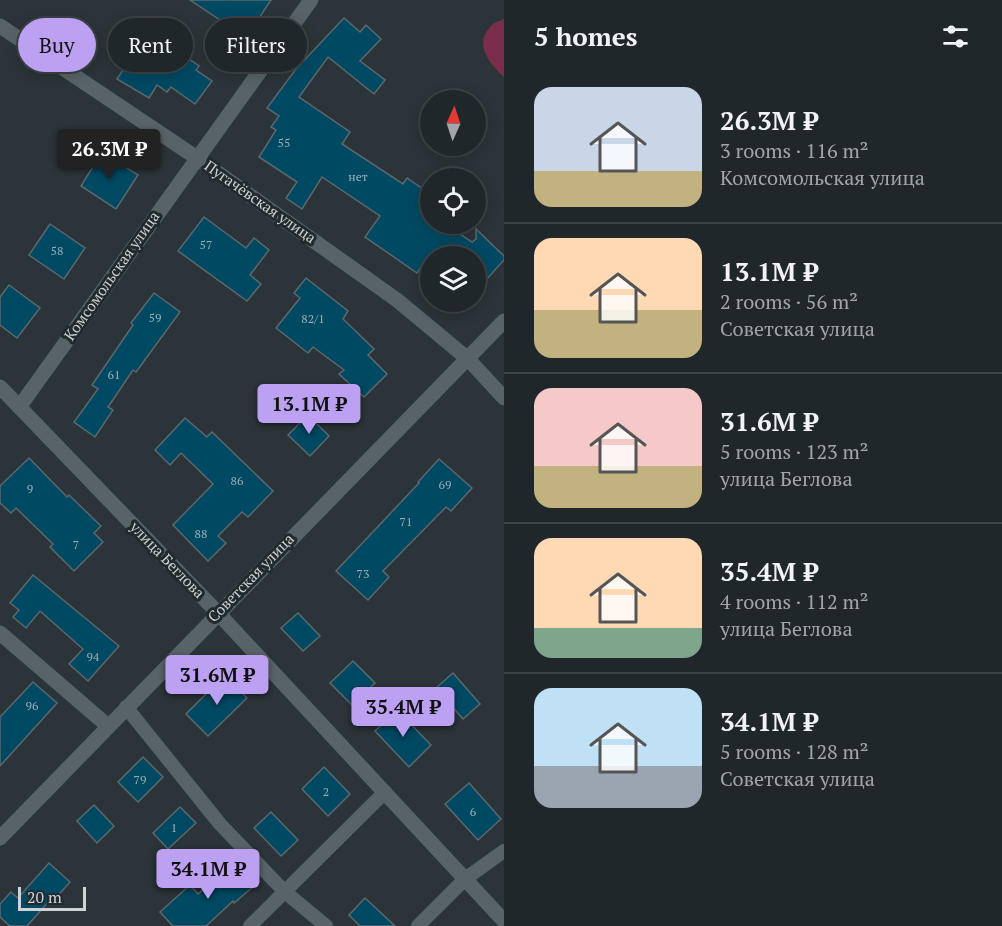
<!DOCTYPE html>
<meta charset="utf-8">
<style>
:root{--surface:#20272b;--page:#2d3337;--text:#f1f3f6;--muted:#a2a5a9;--line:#3d4447;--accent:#bca0f2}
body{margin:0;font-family:"PT Serif",serif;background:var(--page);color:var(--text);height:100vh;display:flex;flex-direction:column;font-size:22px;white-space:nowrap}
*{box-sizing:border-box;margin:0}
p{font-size:20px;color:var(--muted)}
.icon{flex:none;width:33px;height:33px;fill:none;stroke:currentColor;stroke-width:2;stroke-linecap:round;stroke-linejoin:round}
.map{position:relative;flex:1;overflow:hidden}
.drawer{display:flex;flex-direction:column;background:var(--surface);width:498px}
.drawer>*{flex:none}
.top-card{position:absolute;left:18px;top:18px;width:396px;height:54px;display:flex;gap:12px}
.needle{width:39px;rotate:3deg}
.tools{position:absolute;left:420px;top:90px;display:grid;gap:12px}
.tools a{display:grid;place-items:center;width:66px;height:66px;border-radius:50%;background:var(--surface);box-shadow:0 3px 15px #0003,0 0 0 2px var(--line);font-size:30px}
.scale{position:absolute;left:18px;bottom:15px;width:68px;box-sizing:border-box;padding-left:6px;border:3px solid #cdd3d6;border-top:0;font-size:16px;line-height:21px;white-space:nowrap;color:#cdd3d6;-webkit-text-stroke:4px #202a2f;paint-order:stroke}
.price{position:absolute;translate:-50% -51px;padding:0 14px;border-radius:6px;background:var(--accent);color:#111;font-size:20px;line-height:39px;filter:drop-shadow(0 2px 3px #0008)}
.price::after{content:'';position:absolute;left:50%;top:36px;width:18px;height:14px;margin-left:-9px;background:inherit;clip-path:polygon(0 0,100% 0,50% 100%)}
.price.current{background:#222;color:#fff}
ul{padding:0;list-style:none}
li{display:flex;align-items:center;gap:18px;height:150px;padding:0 30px}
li+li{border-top:2px solid var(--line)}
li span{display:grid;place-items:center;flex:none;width:168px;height:120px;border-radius:18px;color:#555}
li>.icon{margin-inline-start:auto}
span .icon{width:72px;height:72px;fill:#fffc;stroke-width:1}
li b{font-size:26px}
h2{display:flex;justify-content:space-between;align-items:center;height:72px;padding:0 30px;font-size:26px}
.chip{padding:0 21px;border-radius:27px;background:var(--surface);box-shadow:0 3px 15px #0003,0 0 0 2px var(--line);font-size:21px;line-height:54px}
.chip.current{background:var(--accent);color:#111}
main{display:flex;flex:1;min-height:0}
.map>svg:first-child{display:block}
.green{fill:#7c2d4d}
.building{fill:#004962;stroke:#5d686e;stroke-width:1.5}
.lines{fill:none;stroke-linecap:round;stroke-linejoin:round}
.service{stroke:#586368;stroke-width:14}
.minor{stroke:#586368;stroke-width:15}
.tertiary{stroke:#586368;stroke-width:15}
.labels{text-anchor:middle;stroke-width:6;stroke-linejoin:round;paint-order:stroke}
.number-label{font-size:12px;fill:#9ab0b9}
.street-label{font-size:15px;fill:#cdd3d6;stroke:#202a2f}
</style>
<main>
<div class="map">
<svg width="504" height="926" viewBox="0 0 504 926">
<rect width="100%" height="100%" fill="#2a3439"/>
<path class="green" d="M504 19V77C490 64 473 44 491 26 494 22 500 21 504 19Z"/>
<g class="building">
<path d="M190 0H271L249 33 235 24 232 28Z"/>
<path d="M344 18 360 32 366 25 381 39 360 61 385 80 374 94 328 57 299 97 350 132 342 144 403 184 407 178 430 194V224H445L472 242 476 239V229L504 256V260L476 291V256H428L417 273 365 237 380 216 322 177 302 209 286 198 297 182 259 157 276 130 271 127 279 116 267 108 296 69Z"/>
<path d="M138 47 168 66 179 52 199 66 196 70 212 81 195 104 171 87 167 92 157 85 149 98 117 79Z"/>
<path d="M102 152 138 175 116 209 81 186Z"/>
<path d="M204 217 246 248 254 238 269 250 250 275 261 284 247 301 178 251Z"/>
<path d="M50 224 85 248 64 279 29 255Z"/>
<path d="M306 278 348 311 343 319 374 349 368 355 387 374 364 397 339 374 344 370 313 347 308 353 276 328 300 298 294 293Z"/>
<path d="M9 285 40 308 17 338 0 325V297Z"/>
<path d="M154 293 180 312 136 372 133 370 108 407 113 410 95 437 74 422 98 389 92 385 133 325 131 323Z"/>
<path d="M308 415 329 436 310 456 288 435Z"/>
<path d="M185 418 207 437 212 432 273 491 248 517 242 512 218 536 226 543 208 561 173 525 213 484 181 453 170 465 155 450Z"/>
<path d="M29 458 67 497 69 495 101 526 94 533 103 542 74 571 50 547 53 544 16 508 11 513 0 503V486Z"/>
<path d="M439 459 472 488 451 511 446 507 383 571 389 577 368 600 336 571 419 483 418 482Z"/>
<path d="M33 575 119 646 88 681 69 664 83 649 40 611 26 628 13 617 19 610 10 603Z"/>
<path d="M298 613 320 636 303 651 281 628Z"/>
<path d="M353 661 375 683 352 705 330 683Z"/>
<path d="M453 673 480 704 463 719 436 688Z"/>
<path d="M225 675 247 698 208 736 186 714Z"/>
<path d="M33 682 57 703 0 766V717Z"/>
<path d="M397 710 431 745 409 767 375 731Z"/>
<path d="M143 757 163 777 138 802 118 782Z"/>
<path d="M324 767 350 794 328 816 302 789Z"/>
<path d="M469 783 501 819 478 840 445 804Z"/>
<path d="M94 805 114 826 97 843 77 821Z"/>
<path d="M180 807 196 823 168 849 153 833Z"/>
<path d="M271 812 298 840 281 856 254 828Z"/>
<path d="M49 863 70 882 53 901 51 899 27 926H10L0 917V904L11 892 18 898Z"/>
<path d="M235 863 254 886 234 903 233 901 206 926H173L160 912 190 885 198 894Z"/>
<path d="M365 898 395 926H360L349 915Z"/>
</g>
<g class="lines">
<g class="service">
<path d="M126 707 220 824 285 892 326 926"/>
<path d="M250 926 385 792"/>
<path d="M418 926 465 879 504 851"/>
</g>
<g class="minor">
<path d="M0 387 218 613 504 921"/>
<path d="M20 406 311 0"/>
<path d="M0 633 108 726"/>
</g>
<g class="tertiary">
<path d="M0 26 197 158 397 300 468 359 504 398"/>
<path d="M0 838 504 321"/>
</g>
</g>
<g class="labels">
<g class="number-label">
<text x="284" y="147">55</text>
<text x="358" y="181">нет</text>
<text x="206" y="249">57</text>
<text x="57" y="255">58</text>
<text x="155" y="322">59</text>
<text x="313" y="323">82/1</text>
<text x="114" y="379">61</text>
<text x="237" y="485">86</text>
<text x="445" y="489">69</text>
<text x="30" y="493">9</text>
<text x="406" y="526">71</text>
<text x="201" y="538">88</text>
<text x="76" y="549">7</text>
<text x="363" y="578">73</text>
<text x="93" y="661">94</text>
<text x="32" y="710">96</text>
<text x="140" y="784">79</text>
<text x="326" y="796">2</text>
<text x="473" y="816">6</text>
<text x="174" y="832">1</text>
</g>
<g class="street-label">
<text transform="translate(260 202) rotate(35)" y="5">Пугачёвская улица</text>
<text transform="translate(112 276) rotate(-55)" y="5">Комсомольская улица</text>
<text transform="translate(167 560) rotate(46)" y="5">улица Беглова</text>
<text transform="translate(251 578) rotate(-46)" y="5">Советская улица</text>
</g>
</g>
</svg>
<div class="tools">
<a><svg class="needle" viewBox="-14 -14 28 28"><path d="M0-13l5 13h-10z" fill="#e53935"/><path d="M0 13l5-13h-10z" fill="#a2a5a9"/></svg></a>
<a><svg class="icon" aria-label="locate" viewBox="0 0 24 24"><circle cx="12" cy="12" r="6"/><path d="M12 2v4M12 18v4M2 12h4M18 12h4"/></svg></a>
<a><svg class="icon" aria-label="layers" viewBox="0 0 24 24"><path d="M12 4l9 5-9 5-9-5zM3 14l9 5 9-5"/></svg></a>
</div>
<div class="scale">20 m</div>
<b class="price current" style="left:109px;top:180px">26.3M ₽</b>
<b class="price" style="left:309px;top:435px">13.1M ₽</b>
<b class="price" style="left:217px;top:706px">31.6M ₽</b>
<b class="price" style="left:403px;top:738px">35.4M ₽</b>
<b class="price" style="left:208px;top:900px">34.1M ₽</b>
<div class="top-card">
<a class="chip current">Buy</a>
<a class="chip">Rent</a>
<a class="chip">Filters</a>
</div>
</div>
<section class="drawer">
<h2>5 homes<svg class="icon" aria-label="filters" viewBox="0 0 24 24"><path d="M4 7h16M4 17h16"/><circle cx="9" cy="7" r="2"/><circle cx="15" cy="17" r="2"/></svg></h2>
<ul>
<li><span style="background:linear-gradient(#c9d6e8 70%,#c2b280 0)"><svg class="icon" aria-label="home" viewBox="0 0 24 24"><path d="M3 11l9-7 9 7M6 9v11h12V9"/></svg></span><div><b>26.3M ₽</b><p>3 rooms · 116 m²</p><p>Комсомольская улица</p></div></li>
<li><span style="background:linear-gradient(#ffd9b3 60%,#c2b280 0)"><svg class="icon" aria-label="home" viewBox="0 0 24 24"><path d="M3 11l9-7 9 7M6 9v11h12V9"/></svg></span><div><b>13.1M ₽</b><p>2 rooms · 56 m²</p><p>Советская улица</p></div></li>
<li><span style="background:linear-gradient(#f6c9c9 65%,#c2b280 0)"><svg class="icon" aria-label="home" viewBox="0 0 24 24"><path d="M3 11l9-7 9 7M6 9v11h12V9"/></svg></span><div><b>31.6M ₽</b><p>5 rooms · 123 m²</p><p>улица Беглова</p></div></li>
<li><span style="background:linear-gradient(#ffd9b3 75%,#7fa58c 0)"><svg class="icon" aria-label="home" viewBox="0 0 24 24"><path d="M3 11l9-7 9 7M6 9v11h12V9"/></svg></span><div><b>35.4M ₽</b><p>4 rooms · 112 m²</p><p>улица Беглова</p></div></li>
<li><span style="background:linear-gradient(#bfe0f5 65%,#9aa5b1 0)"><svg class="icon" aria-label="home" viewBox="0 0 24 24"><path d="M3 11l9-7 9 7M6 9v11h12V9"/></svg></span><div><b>34.1M ₽</b><p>5 rooms · 128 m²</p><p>Советская улица</p></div></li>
</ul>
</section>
</main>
